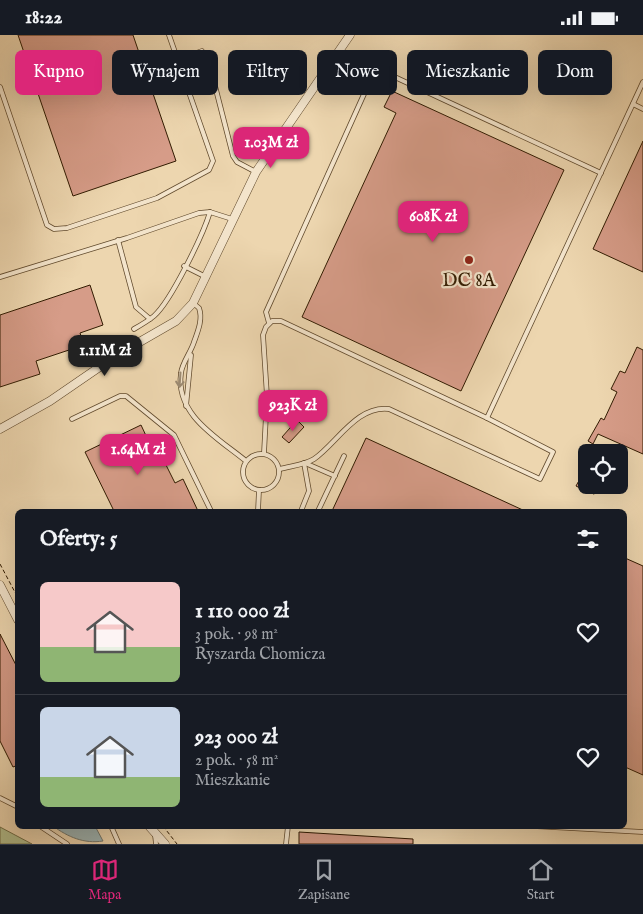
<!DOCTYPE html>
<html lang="pl">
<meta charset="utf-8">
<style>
:root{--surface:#171b24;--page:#242831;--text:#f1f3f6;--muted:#9ea1a6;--line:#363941;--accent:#db2777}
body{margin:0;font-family:"IM FELL English",serif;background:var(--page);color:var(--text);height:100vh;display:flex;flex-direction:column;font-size:19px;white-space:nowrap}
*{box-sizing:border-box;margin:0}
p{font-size:16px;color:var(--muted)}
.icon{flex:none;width:28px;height:28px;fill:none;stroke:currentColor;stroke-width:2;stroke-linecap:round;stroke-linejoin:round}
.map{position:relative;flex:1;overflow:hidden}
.panel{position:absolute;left:15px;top:474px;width:612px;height:320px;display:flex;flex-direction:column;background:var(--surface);border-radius:8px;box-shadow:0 5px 20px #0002}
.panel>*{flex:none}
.banner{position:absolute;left:15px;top:15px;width:614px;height:45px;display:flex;gap:10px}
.tools{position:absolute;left:578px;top:409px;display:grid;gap:10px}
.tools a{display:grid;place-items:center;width:50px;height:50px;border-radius:8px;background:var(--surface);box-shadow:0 5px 20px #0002;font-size:25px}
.price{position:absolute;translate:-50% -42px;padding:0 11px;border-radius:10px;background:var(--accent);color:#fff;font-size:16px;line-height:32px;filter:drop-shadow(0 1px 2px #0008)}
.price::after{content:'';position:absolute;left:50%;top:30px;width:15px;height:11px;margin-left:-8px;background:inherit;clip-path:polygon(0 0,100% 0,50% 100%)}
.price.on{background:#222;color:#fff}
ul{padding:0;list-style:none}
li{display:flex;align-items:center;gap:15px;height:125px;padding:0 25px}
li+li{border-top:1px solid var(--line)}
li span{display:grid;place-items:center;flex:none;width:140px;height:100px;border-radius:8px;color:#555}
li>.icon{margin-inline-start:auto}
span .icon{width:60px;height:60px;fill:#fffc;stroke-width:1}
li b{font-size:21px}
h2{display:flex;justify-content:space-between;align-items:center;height:60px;padding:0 25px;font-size:21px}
.tag{padding:0 18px;border-radius:8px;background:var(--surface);box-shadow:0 5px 20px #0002;font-size:18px;line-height:45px}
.tag.on{background:var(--accent);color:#fff}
.status{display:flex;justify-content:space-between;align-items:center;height:35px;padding:0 25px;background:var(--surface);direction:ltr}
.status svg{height:14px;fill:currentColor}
.dock{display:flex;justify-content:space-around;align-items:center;height:70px;border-top:1px solid var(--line);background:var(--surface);font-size:14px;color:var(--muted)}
.dock a{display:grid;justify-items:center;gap:2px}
.dock .on{color:var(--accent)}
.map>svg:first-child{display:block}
.green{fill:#b2bf8f;stroke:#726e48}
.water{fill:#9eb6b6;stroke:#73786e}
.building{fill:#d69c88;stroke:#321c02}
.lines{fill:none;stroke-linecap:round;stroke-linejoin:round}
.lane-casing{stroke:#614a2d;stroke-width:5.5}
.street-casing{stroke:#614a2d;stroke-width:9}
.path{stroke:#321c02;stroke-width:1;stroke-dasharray:4 2.5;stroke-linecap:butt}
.lane{stroke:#f3e4cb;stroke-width:4}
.street{stroke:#f3e4cb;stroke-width:8}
.oneway{stroke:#9c8a71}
.poi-dot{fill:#8f2418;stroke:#f3e4cb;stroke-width:2}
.labels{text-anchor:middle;stroke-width:4.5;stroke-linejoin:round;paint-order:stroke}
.poi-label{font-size:19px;fill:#321c02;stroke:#f3e4cb}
</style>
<div class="status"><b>18:22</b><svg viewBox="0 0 49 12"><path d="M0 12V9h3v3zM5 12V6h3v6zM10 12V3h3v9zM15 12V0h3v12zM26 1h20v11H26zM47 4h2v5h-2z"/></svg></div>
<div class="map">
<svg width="643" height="809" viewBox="0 0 643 809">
<rect width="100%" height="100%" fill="#edd6af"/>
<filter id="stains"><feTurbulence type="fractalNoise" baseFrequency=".004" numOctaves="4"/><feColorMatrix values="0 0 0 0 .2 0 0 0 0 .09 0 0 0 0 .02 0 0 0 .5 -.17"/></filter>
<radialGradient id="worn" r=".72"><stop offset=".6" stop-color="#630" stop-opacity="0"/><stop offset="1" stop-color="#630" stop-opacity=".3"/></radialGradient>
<path class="green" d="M0 792 32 809H0Z"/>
<path class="water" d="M53 791H95L103 806C84 809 68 802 53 791Z"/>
<g class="building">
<path d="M18 0H133L176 126 73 161Z"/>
<path d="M392 56 564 135 461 356 302 282 396 78 384 72Z"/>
<path d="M643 106V237L593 214Z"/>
<path d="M90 250 103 290 80 298 84 310 36 326 40 339 0 352V280Z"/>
<path d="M637 312 643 315V419L598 399 593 409 588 406 601 383 604 385 617 357 611 354 620 336 625 338Z"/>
<path d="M297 385 304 392 289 408 282 402Z"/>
<path d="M141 390 155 420 160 418 175 448 183 444 198 476H114L85 417Z"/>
<path d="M366 403 525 476H332Z"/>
<path d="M581 442 586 444V450H603L601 457 593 459 586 451 584 455 576 451Z"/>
<path d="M625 523 643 531V740L625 732Z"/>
<path d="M0 599 18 634V730L13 732 0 706Z"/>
<path d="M299 797 413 804V809H299Z"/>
</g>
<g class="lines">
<defs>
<g id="lane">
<path d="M177 25 202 16 213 43 233 121 237 127 256 137"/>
<path d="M0 52 47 190 54 194 67 193 157 163 209 135 213 126 169 0"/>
<path d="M633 69 643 74"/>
<path d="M118 205 136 272 150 284"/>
<path d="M184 231 206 242"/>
<path d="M0 242 127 203 199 178 210 177 232 184"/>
<path d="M193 268 199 273C203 284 198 296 194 307 191 317 182 328 181 338 175 380 218 403 246 426"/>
<path d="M269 288 266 277 369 48C373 41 376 37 384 37L601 138"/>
<path d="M134 294C141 290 148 286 154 281 171 266 203 200 210 177"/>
<path d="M186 371 191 320"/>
<path d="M487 383 643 47"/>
<path d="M72 384 120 361H126L174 400 211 476"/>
<path d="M264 418 267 361 263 300 266 292 272 286H281L487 383 553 417 540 444 389 374C357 370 337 408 314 424 305 430 290 431 280 434"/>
<circle cx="261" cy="437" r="18"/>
<path d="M305 428 335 441"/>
<path d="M258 476 259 455"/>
<path d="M301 476 309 456 304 428"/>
<path d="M318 476 344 421"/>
<path d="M0 763 18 772"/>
<path d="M40 791 67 809"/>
<path d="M111 791 119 809"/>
<path d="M533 791 643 797"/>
<path d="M155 800 156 809"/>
<path d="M286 809 288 791"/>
</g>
<g id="street">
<path d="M0 394 50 366 117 320 176 286 193 268 256 137 350 0"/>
<path d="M0 550 18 585"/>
<path d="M149 791 165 809"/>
</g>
</defs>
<use href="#lane" class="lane-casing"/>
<use href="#street" class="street-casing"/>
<g class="path">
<path d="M0 529 18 563"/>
<path d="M163 791 177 809"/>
</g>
<use href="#lane" class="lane"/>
<use href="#street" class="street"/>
</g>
<defs><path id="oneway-shaft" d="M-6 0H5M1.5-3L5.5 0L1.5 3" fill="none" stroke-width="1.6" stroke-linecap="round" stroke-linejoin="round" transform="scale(1.25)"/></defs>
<use class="oneway" href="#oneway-shaft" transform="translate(180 345) rotate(94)"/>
<circle class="poi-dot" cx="469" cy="225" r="5"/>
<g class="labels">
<g class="poi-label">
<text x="469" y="251">DC 8A</text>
</g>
</g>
<rect width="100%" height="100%" filter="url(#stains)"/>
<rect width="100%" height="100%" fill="url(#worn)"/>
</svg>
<div class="tools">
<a><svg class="icon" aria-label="locate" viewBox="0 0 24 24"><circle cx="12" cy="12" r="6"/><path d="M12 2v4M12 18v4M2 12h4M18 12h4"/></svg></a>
</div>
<b class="price" style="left:271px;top:134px">1.03M zł</b>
<b class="price" style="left:433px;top:208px">608K zł</b>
<b class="price on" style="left:105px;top:342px">1.11M zł</b>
<b class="price" style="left:293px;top:397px">923K zł</b>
<b class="price" style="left:138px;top:441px">1.64M zł</b>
<div class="banner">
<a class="tag on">Kupno</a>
<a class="tag">Wynajem</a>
<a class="tag">Filtry</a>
<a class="tag">Nowe</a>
<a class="tag">Mieszkanie</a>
<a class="tag">Dom</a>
</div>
<section class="panel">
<h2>Oferty: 5<svg class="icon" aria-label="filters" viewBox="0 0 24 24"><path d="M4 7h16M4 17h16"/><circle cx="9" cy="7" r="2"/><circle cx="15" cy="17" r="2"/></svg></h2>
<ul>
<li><span style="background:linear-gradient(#f6c9c9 65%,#8fb573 0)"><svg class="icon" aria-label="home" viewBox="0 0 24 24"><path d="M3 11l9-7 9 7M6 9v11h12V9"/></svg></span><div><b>1 110 000 zł</b><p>3 pok. · 98 m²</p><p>Ryszarda Chomicza</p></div><svg class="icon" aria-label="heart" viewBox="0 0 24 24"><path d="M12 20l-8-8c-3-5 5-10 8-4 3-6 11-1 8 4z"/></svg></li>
<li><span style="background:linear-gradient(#c9d6e8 70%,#8fb573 0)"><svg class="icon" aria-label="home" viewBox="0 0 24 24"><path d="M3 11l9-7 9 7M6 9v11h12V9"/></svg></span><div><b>923 000 zł</b><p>2 pok. · 58 m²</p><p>Mieszkanie</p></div><svg class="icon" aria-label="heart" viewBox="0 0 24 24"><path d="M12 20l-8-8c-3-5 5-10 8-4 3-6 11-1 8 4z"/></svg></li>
</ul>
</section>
</div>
<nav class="dock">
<a class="on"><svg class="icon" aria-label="map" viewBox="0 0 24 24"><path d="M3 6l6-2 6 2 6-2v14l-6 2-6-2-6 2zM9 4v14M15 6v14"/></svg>Mapa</a>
<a><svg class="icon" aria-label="saved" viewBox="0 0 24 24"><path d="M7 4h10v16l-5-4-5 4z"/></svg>Zapisane</a>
<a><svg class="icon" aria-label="home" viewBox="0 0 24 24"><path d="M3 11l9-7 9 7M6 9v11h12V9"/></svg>Start</a>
</nav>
